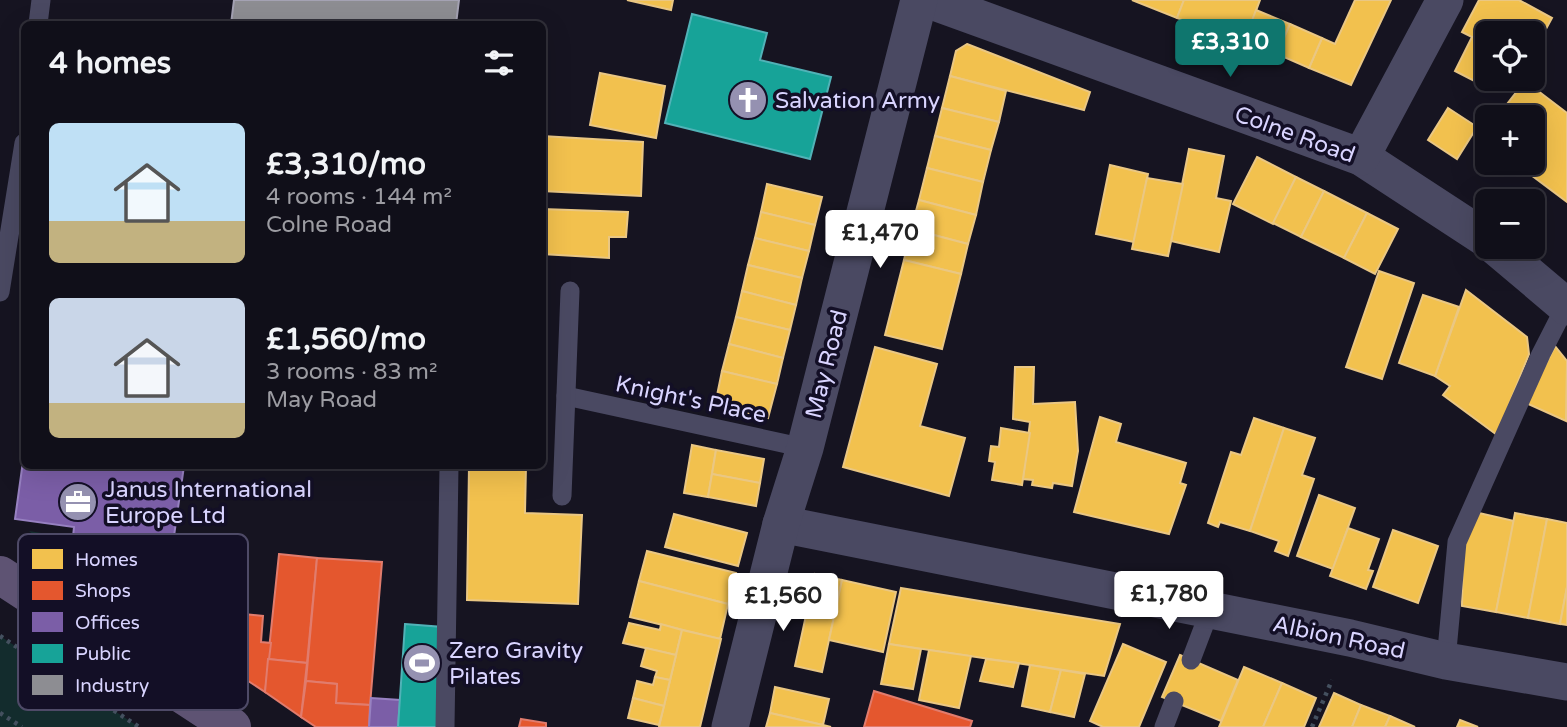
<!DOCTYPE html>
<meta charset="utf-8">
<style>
:root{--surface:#100f19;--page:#191822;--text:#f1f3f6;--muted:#9c9ca2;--line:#302f38;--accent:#0f766e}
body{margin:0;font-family:"Varela Round",sans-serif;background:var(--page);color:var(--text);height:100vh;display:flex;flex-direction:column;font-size:26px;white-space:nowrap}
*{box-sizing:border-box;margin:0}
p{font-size:23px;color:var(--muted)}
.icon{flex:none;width:38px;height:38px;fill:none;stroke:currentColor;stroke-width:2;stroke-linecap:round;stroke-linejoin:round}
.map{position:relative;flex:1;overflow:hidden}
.panel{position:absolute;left:21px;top:21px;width:525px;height:448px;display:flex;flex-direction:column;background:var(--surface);border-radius:10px;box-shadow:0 7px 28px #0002,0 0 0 2px var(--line)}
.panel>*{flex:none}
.buttons{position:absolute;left:1475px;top:21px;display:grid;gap:14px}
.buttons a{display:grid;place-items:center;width:70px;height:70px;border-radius:10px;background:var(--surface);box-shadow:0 7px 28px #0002,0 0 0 2px var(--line);font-size:35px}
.price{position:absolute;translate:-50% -60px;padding:0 16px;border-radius:7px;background:#fff;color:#222;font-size:23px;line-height:46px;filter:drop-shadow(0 2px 4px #0008)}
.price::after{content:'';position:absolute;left:50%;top:42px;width:21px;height:16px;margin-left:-10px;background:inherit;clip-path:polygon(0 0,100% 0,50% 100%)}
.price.selected{background:var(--accent);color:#fff}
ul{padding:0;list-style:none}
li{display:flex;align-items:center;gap:21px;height:175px;padding:0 28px}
li span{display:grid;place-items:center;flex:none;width:196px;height:140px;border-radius:10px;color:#555}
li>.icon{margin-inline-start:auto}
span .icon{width:84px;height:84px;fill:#fffc;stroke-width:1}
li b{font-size:30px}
h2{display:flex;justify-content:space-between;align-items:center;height:84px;padding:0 28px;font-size:30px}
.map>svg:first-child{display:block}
.green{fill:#132c2d}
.homes{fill:#f2c14e;stroke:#eac783;stroke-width:2}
.shops{fill:#e4572e;stroke:#e17c6d;stroke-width:2}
.offices{fill:#7b5ea7;stroke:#9781c1;stroke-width:2}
.public{fill:#17a398;stroke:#51b2b7;stroke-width:2}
.industry{fill:#8d8d92;stroke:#a4a2b3;stroke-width:2}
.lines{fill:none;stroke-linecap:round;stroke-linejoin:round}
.path{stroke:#44505f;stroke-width:4.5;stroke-dasharray:3.5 5;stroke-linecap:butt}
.service{stroke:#4a4962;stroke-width:19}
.minor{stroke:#4a4962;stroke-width:37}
.primary{stroke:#5e5373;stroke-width:38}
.labels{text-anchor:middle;stroke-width:7;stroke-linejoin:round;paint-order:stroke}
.poi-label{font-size:23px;fill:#d9d4ff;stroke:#130f26;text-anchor:start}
.street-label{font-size:23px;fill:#d9d4ff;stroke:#130f26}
.key{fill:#130f26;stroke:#4e4a67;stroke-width:2}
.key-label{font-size:19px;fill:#d9d4ff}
</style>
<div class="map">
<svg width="1567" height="727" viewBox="0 0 1567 727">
<rect width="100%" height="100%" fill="#161421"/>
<g class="green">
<path d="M29 531 73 538 71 556 169 571 200 614 199 648 64 563Z"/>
<path d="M0 636 139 727H0Z"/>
</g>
<g class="homes">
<path d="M627 0H673L671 10Z"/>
<path d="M1132 0H1184L1177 18Z"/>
<path d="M1184 0H1260L1244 43 1177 18Z"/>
<path d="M1355 0H1391L1351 85 1309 68 1322 38 1335 44Z"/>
<path d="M1479 0H1519L1552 18 1533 53V33H1488V79H1491L1486 87 1455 71 1472 37 1462 32Z"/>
<path d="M1256 10 1290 24 1277 54 1245 39Z"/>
<path d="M1290 24 1322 38 1309 68 1277 54Z"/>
<path d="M967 44 1090 92 1084 110 950 76 956 51Z"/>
<path d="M600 73 665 86 656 138 590 125Z"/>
<path d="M950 76 1006 91 999 122 942 108Z"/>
<path d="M1525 81 1567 113V202L1515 163H1533V117H1497Z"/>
<path d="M942 108 999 122 991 150 935 136Z"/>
<path d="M1448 108 1477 127 1457 159 1428 140Z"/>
<path d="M542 136 643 142 641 196 542 191Z"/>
<path d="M935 136 991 150 983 182 927 168Z"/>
<path d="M1189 149 1224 156 1216 198 1231 201 1219 252 1171 241Z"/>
<path d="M1257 157 1296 177 1273 224 1233 204Z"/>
<path d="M1110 165 1148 174 1134 242 1096 234Z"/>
<path d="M927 168 983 182 976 215 919 200Z"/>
<path d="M1296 177 1324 191 1301 237 1273 223Z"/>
<path d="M1147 178 1183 184 1168 256 1132 249Z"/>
<path d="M767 184 822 197 815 225 761 212Z"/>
<path d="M1324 191 1367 213 1344 258 1301 237Z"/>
<path d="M919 200 976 215 968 244 911 229Z"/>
<path d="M542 209 628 212 626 237H609V258L542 254Z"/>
<path d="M761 212 815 225 809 251 755 238Z"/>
<path d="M1367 213 1398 229 1375 274 1344 258Z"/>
<path d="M911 229 968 244 961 274 904 260Z"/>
<path d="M755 238 809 251 802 278 748 265Z"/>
<path d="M904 260 961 274 942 349 885 335Z"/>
<path d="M748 265 802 278 796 305 742 291Z"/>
<path d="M1379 271 1414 283 1382 379 1346 367Z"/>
<path d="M1466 290 1527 337 1529 354 1497 435 1443 395 1450 386 1435 376Z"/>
<path d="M742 291 796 305 790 330 736 317Z"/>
<path d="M1423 295 1459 307 1435 376 1399 363Z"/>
<path d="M736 317 790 330 783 358 729 344Z"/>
<path d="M729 344 783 358 777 384 722 371Z"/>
<path d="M1555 346 1567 361 1566 421 1526 403Z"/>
<path d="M875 347 937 364 920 426 965 438 949 496 843 467Z"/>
<path d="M1015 367H1034L1033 404 1075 402 1078 451 1072 486 1053 483 1052 488 1032 485 1033 480 1023 479 1030 422 1013 419Z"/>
<path d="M722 371 777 384 768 418 715 405Z"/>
<path d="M1100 417 1121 424 1116 442 1186 463 1180 483 1186 485 1169 534 1074 512Z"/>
<path d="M1254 418 1284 428 1250 531 1220 522 1218 527 1208 523 1231 452 1241 455Z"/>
<path d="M1001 428 1030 433 1022 485 992 480 995 462 989 461 991 446 999 447Z"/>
<path d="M1284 428 1315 438 1302 475 1314 479 1288 556 1275 551 1279 541 1250 531Z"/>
<path d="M692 445 716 450 708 497 684 493Z"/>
<path d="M716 450 764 459 760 483 712 474Z"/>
<path d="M469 466H526L525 513 582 515 578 604 467 600Z"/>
<path d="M712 474 760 483 756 506 708 497Z"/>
<path d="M1319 495 1355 508 1333 569 1297 556Z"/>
<path d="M1479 513 1514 521 1496 612 1462 606 1463 542Z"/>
<path d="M1515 513 1547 519 1528 618 1496 612Z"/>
<path d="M674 514 747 533 738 566 665 547Z"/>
<path d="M1547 519 1567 523V587L1560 624 1528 618Z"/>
<path d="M1348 528 1379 539 1368 570 1373 571 1366 589 1330 576Z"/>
<path d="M1393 530 1438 546 1418 603 1373 587Z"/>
<path d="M647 551 736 573 728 604 639 581Z"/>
<path d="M815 574 842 580 822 672 795 666Z"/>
<path d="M842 580 896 592 883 652 829 640Z"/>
<path d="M639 581 728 604 720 639 630 617Z"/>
<path d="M1567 587V625L1560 624Z"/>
<path d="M901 588 1120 624 1104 676 889 644Z"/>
<path d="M629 623 660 630 661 624 682 630 676 655 623 643Z"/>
<path d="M682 630 721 639 700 727H659Z"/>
<path d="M889 644 921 649 913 689 881 684Z"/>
<path d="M1123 644 1166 662 1139 727H1103L1090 721Z"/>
<path d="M646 648 676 655 670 680 655 677 657 671 641 666Z"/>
<path d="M929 650 971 656 959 708 919 700Z"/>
<path d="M1180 655 1238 680 1221 721 1162 697Z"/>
<path d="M986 659 1019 663 1013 687 980 681Z"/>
<path d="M1030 665 1061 670 1050 712 1022 706Z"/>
<path d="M1244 667 1282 683 1263 727H1219Z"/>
<path d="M1061 670 1085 674 1074 717 1050 712Z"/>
<path d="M655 677 670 680 664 706 633 698 637 681 653 685Z"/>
<path d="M1282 683 1316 698 1304 727H1263Z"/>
<path d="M775 687 829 699 823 725 770 713Z"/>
<path d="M1334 693 1361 705 1352 727H1319Z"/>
<path d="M633 698 664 706 659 725 628 718Z"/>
<path d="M1361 705 1390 716 1385 727H1352Z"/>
<path d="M770 713 823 725 831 727H766Z"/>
<path d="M1390 716 1415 727H1385Z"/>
<path d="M1460 720 1478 727H1457Z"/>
</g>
<g class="shops">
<path d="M279 554 317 558 307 663 268 659Z"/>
<path d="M317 558 382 562 370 705 336 703 337 684 306 681Z"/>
<path d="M244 614 263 616 261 642 271 643 265 692 233 671 236 638 242 639Z"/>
<path d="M268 659 307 663 301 717 265 692Z"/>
<path d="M306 681 337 684 336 703 370 705 369 727H316L301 717Z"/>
<path d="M874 691 972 721 970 727H864Z"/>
<path d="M521 719 546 723V727H519Z"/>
</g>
<g class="offices">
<path d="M24 454V466H184L169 571 71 556 74 527 15 519Z"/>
<path d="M371 698 400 700 398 727H369Z"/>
</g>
<g class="public">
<path d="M692 14 767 33 760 60 831 77 810 159 665 123Z"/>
<path d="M405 624 443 627 439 727H398Z"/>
</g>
<path class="industry" d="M234 0H459L456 24H231Z"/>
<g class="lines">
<g class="path">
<path d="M0 636 139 727"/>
<path d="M0 713 22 727"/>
<path d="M1312 727 1332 680"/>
</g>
<g class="service">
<path d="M38 24 41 0"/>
<path d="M0 292 24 143"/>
<path d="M566 396 805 448"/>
<path d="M562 496 570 291"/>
<path d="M1191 660 1210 610"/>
<path d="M1446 661 1457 542 1541 354 1566 305"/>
<path d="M445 727 449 466"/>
<path d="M1164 727 1174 701"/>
</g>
<g class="minor">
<path d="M929 0 1361 157 1488 240"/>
<path d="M1361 157 1445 0"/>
<path d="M1496 247 1567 307"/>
<path d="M781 524 1350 638 1446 661 1567 682"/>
<path d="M730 727 781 524 805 448 919 0"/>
</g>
<path class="primary" d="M0 575 232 727"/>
</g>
<defs>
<symbol id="church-disc" viewBox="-11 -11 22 22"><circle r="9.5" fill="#9591b1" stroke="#130f26"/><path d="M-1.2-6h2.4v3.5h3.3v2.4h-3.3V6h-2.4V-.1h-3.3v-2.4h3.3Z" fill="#fff"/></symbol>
<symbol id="office-disc" viewBox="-11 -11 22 22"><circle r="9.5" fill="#9591b1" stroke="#130f26"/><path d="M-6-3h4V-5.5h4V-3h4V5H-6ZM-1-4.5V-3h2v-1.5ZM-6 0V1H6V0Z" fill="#fff"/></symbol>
<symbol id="stadium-disc" viewBox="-11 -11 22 22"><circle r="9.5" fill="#9591b1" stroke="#130f26"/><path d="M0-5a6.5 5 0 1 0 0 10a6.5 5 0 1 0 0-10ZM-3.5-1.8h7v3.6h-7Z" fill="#fff"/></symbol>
</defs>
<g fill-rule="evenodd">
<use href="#church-disc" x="726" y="78" width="44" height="44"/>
<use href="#office-disc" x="56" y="480" width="44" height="44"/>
<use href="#stadium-disc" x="400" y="641" width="44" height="44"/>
</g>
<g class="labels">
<g class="poi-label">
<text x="775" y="108">Salvation Army</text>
<text x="105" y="497">Janus International<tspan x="105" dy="26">Europe Ltd</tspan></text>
<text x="449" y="658">Zero Gravity<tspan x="449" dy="26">Pilates</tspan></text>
</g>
<g class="street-label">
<text transform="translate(1295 134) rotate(20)" y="8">Colne Road</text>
<text transform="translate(826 364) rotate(-76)" y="8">May Road</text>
<text transform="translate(691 399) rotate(12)" y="8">Knight's Place</text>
<text transform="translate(1339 637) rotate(12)" y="8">Albion Road</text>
</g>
</g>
<rect x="18" y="534" width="230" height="176" rx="10" class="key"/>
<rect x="32" y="549" width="31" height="20" fill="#f2c14e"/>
<rect x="32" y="581" width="31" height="19" fill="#e4572e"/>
<rect x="32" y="612" width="31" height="20" fill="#7b5ea7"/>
<rect x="32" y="644" width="31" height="19" fill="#17a398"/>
<rect x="32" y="675" width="31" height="20" fill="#8d8d92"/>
<g class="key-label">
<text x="75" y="566">Homes</text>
<text x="75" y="597">Shops</text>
<text x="75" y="629">Offices</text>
<text x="75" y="660">Public</text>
<text x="75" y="692">Industry</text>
</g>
</svg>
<div class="buttons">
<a><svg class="icon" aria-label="locate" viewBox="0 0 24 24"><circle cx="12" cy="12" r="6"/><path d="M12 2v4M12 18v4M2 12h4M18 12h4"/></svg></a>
<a>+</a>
<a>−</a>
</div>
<b class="price selected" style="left:1230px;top:79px">£3,310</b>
<b class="price" style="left:880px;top:270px">£1,470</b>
<b class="price" style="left:1169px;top:631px">£1,780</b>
<b class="price" style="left:783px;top:633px">£1,560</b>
<section class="panel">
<h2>4 homes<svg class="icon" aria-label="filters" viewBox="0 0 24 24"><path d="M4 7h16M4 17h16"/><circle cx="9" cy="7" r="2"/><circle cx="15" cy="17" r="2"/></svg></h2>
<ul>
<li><span style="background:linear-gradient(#bfe0f5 70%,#c2b280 0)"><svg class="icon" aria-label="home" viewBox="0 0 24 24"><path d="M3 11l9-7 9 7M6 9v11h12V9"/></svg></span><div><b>£3,310/mo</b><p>4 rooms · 144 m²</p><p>Colne Road</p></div></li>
<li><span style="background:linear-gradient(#c9d6e8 75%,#c2b280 0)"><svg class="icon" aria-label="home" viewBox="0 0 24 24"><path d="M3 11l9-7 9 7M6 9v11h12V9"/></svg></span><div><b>£1,560/mo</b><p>3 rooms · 83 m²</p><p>May Road</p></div></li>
</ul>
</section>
</div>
